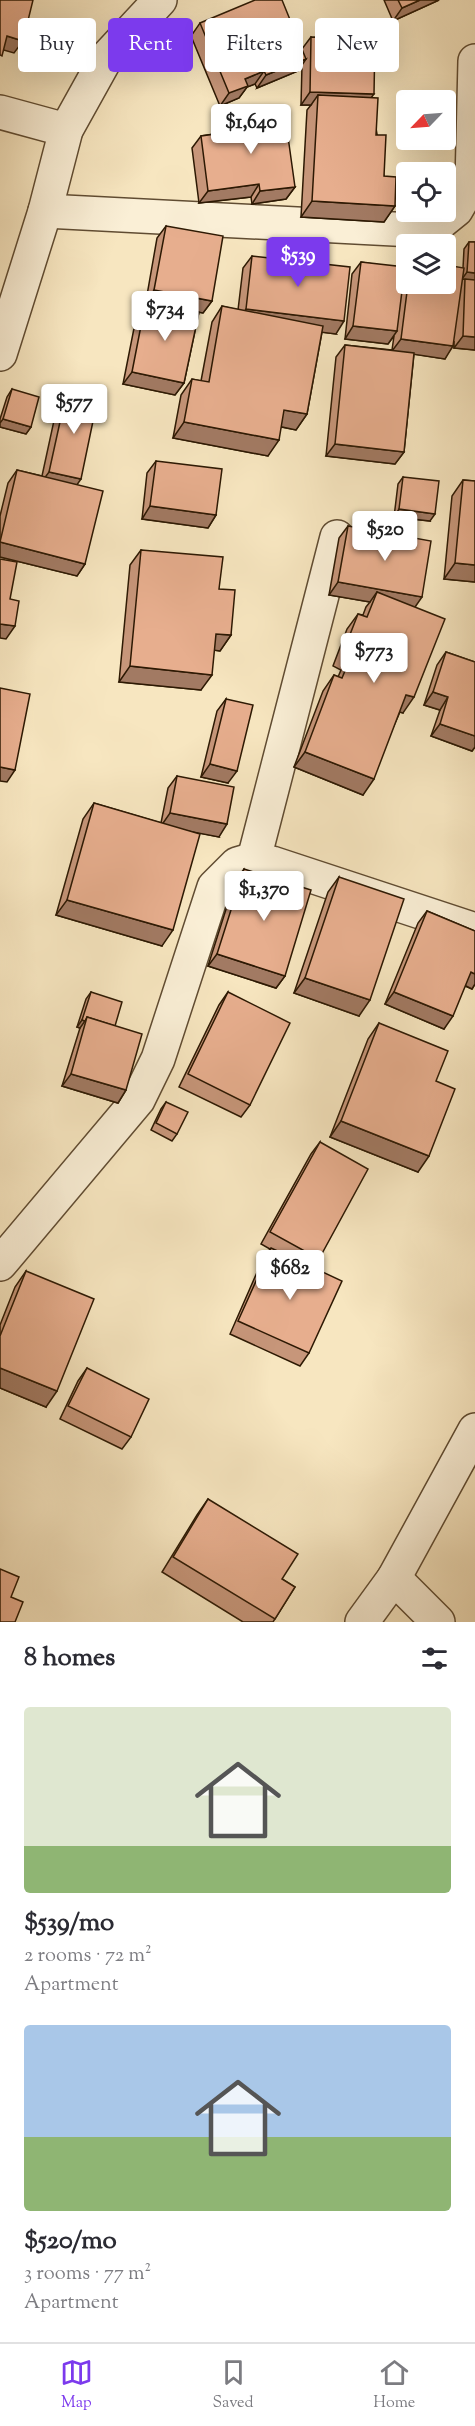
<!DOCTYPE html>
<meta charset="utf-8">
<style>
:root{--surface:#fff;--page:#f2f2f3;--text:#2b2b33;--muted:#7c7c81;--line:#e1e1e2;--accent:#7c3aed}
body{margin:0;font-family:"Sorts Mill Goudy",serif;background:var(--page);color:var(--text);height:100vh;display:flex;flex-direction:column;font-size:22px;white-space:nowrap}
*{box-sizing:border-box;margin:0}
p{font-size:20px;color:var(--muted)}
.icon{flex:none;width:33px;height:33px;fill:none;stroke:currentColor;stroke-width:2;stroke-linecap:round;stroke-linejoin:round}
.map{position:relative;height:1622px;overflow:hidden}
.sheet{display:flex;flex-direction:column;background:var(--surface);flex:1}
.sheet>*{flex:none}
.hud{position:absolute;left:18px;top:18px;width:440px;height:54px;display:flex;gap:12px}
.needle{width:39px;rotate:245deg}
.controls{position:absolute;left:396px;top:90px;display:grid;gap:12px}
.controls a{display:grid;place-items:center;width:60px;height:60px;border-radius:6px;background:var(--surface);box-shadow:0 6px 24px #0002;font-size:30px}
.price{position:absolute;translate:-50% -51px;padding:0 14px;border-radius:6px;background:#fff;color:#222;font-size:20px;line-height:39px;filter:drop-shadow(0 2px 3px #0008)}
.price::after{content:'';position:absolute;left:50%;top:36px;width:18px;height:14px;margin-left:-9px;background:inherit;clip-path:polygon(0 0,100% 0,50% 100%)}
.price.current{background:var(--accent);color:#fff}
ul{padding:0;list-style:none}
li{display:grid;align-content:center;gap:12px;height:318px;padding:0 24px}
li span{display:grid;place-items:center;height:186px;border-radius:6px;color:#555}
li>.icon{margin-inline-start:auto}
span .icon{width:108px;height:108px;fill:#fffc;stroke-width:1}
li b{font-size:26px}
h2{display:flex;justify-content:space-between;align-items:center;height:72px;padding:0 24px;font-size:26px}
.tag{padding:0 21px;border-radius:6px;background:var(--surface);box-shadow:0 6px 24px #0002;font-size:21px;line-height:54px}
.tag.current{background:var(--accent);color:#fff}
.menu{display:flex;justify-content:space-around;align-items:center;height:84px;border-top:2px solid var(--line);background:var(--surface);font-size:16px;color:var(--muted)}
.menu a{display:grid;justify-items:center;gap:3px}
.menu .current{color:var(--accent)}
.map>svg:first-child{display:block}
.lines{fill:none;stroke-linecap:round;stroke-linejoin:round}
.street-casing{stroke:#604c32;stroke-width:36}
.street{stroke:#faefd6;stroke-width:33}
.wall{fill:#c7967a;stroke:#2d1903;stroke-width:1.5}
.shaded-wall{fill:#a27a63;stroke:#2d1903;stroke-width:1.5}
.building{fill:#e7ae8e;stroke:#2d1903;stroke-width:1.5}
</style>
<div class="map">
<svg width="475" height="1622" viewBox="0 0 475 1622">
<rect width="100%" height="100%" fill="#f7e6c0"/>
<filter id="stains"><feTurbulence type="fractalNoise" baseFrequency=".00333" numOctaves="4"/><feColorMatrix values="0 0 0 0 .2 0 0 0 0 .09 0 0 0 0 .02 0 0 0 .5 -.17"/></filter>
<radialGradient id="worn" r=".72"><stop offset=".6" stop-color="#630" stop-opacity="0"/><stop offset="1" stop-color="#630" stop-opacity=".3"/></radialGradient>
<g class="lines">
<defs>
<g id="street">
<path d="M0 112 66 130"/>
<path d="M45 211 413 230 435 227 456 210 472 183 475 61"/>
<path d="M0 354 45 211 66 130 106 58 160 0"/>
<path d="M254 859 337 537"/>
<path d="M0 1264 138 1100 158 1059 214 887 237 864 254 859 272 863 475 930"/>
<path d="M394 1578 438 1622"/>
<path d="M362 1622 394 1578 475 1430"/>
</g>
</defs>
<use href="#street" class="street-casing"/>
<use href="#street" class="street"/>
</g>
<g class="wall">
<path d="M384 0H439L393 21Z"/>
<path d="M200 23 302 49 311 37 371 98 384 176 395 206 384 222 301 217 307 110 311 105H301L302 65 298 71 257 88 255 84 247 87 239 98 220 106 191 36Z"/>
<path d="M249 112 295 187 286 199 252 204 251 197 199 203 192 148 201 136 241 130 240 125Z"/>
<path d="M166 226 212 301 203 313 199 312 184 383 175 395 123 384 137 313 146 301 157 238Z"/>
<path d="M469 242H475V350L454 348V341L445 359 414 354 404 452 395 464 326 456 336 357 345 345 392 350 394 336 388 344 345 339 352 274 361 262 405 269 406 267V284H446L463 268 464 249Z"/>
<path d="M252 256 336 334 322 332 307 414 296 430 281 427 268 456 173 438 181 395 192 379 201 381 212 322 222 306 238 310 243 268Z"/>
<path d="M12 389 31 427 26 434 0 427V419L7 397Z"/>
<path d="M67 390 85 564 77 576 0 557V516L8 483 17 470 42 476 58 402Z"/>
<path d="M156 461 216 515 208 528 142 519 147 473Z"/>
<path d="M403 477 430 521 394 517 398 484Z"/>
<path d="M463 480 475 481V582L444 579 452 496Z"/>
<path d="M348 526 415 607 403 713 400 712 363 795 294 767 323 691 334 675 338 677 341 670 333 666 347 629 358 614 363 615 366 607 370 602 329 595 339 538Z"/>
<path d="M141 550 219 589 231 635 220 651 214 650 201 690 119 682 130 565Z"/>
<path d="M446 652 475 662V747L472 751 431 736 440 710 424 705 437 665Z"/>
<path d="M226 699 228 783 201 777 217 711Z"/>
<path d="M177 776 219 837 190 831 162 946 56 915 83 819 94 803 161 823 168 788Z"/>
<path d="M244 869 285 976 276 988 208 966 235 881Z"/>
<path d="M339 877 359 1016 294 993 328 892Z"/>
<path d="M427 911 475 931V984L472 989 465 986 444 1029 385 1004 418 923Z"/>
<path d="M91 992 115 1026 126 1090 118 1103 62 1086 80 1028 77 1027 86 999Z"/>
<path d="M228 992 250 1105 241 1117 179 1087 219 1005Z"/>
<path d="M379 1023 436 1081 418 1172 330 1137 368 1039Z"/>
<path d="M166 1102 177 1134 172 1141 151 1130 161 1109Z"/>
<path d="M320 1142 319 1259 313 1268 309 1353 300 1366 230 1334 262 1261 270 1249 261 1244 311 1154Z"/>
<path d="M26 1271 46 1407 0 1388V1325L15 1287Z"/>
<path d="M87 1368 131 1437 122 1449 60 1419 78 1381Z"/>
<path d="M208 1499 282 1579 295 1587 273 1622H243L162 1572 197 1515Z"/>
</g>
<g class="shaded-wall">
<path d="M420 0H439L393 21 402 8Z"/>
<path d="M7 36 23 41 14 53 0 49Z"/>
<path d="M306 59 298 71 257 88 266 75Z"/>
<path d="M264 71 255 84 247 87 239 98 220 106 229 93 245 79Z"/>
<path d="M310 92 374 94 365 106 318 95 311 105H301Z"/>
<path d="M259 184 251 197 199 203 208 191Z"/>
<path d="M295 187 286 199 252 204 260 191Z"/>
<path d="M312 201 395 206 384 222 301 217Z"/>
<path d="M467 272 475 273V281L462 279Z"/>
<path d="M154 290 212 301 203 313 146 303Z"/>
<path d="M246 309 344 321 336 334 237 322Z"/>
<path d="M353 326 397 331 388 344 345 339Z"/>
<path d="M463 336 475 337V350L454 348Z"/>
<path d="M401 339 453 346 445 359 392 351Z"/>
<path d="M132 372 184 383 175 395 123 384Z"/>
<path d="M284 410 307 414 296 430 273 425Z"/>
<path d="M3 419 31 427 26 434 0 427V423Z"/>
<path d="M184 422 279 440 268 456 173 438Z"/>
<path d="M335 444 404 452 395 464 326 456Z"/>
<path d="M49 472 81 479 72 492 40 484Z"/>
<path d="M150 506 216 515 208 528 142 519Z"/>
<path d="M399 509 435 514 430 521 394 517Z"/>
<path d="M0 542 85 564 77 576 0 557Z"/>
<path d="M455 563 475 565V582L444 579Z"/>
<path d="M338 582 422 597 413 610 377 592 370 602 329 595Z"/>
<path d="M0 624 15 626 6 639 0 638Z"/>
<path d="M216 634 231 635 220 651 205 649Z"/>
<path d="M130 666 212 675 201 690 119 682Z"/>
<path d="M433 692 448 697 440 710 424 705Z"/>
<path d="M406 695 414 697 403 713 396 711Z"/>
<path d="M440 724 475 736V747L472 751 431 736Z"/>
<path d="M305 752 374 779 363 795 294 767Z"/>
<path d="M210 764 237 771 228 783 201 777Z"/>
<path d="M0 767 15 770 7 782 0 781Z"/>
<path d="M170 813 227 824 219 837 161 826Z"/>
<path d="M67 900 173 930 162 946 56 915Z"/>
<path d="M217 954 285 976 276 988 208 966Z"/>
<path d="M471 972 475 974V984L472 989 462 984Z"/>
<path d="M305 978 370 1000 359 1016 294 993Z"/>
<path d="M394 992 453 1016 444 1029 385 1004Z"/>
<path d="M82 1020 85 1021 80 1028 77 1027Z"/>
<path d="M71 1074 126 1090 118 1103 62 1086Z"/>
<path d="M341 1121 429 1156 418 1172 330 1137Z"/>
<path d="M0 1368 57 1391 46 1407 0 1388Z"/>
</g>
<g class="building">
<path d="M0 0H33L23 41 7 36 2 56 0 55Z"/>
<path d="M255 0H282L306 59 266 75 264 71 245 79 248 86 229 93 200 23Z"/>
<path d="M398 0H420L402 8Z"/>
<path d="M311 37 375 38 374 94 310 92Z"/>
<path d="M318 95 378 98 376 135H386L384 176 396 177 395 206 312 201Z"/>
<path d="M284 108 295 187 260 191 259 184 208 191 201 136 252 129 249 112Z"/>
<path d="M166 226 223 236 212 301 154 290Z"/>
<path d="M469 242H475V273L467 272Z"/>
<path d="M252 256 350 267 344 321 246 309Z"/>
<path d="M361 262 405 267 397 331 353 326Z"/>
<path d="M446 265 464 268 453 346 401 339 408 284H446Z"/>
<path d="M465 279 475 280V337L463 336Z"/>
<path d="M146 300 199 312 184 383 132 372Z"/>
<path d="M222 306 323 326 307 414 284 410 279 440 184 422 192 379 209 382Z"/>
<path d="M345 345 414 353 404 452 335 444Z"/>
<path d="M12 389 39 397 31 427 3 419Z"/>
<path d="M67 390 98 397 81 479 49 472Z"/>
<path d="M156 461 222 469 216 515 150 506Z"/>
<path d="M17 470 103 491 85 564 0 542Z"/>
<path d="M403 477 439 481 435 514 399 509Z"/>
<path d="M463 480 475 481V565L455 563Z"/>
<path d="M348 526 431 541 422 597 338 582Z"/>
<path d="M141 550 223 557 219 589 235 590 231 635 216 634 212 675 130 666Z"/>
<path d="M0 559 17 562 10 599 19 601 15 626 0 624Z"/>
<path d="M377 592 445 619 414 697 406 695 374 779 305 752 334 675 342 678 352 654 344 650 358 614 367 617Z"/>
<path d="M446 652 475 662V736L440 724 448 697 433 692Z"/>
<path d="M0 688 30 694 15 770 0 767Z"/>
<path d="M226 699 253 705 237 771 210 764Z"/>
<path d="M177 776 234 787 227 824 170 813Z"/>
<path d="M94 803 200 834 173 930 67 900Z"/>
<path d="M244 869 311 890 285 976 217 954Z"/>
<path d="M339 877 404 899 370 1000 305 978Z"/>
<path d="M427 911 475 931V974L471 972 453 1016 394 992Z"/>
<path d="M91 992 122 1002 115 1026 87 1017 85 1021 82 1020Z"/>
<path d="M228 992 290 1023 250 1105 188 1074Z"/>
<path d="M87 1017 142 1034 126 1090 71 1074Z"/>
<path d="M379 1023 448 1051 436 1081 455 1089 429 1156 341 1121Z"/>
<path d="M166 1102 188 1112 177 1134 156 1123Z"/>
<path d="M320 1142 368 1169 319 1259 270 1232Z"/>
<path d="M271 1248 342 1281 309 1353 238 1321Z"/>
<path d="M26 1271 94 1299 57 1391 0 1368V1336Z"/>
<path d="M87 1368 149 1399 131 1437 68 1406Z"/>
<path d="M208 1499 298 1554 282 1579 295 1587 275 1619 173 1557Z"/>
<path d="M0 1569 19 1577 11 1597 23 1602 15 1622H0Z"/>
</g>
<rect width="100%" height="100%" filter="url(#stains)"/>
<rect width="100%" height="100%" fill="url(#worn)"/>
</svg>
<div class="controls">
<a><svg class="needle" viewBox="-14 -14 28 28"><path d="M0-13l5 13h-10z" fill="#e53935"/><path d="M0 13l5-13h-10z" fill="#7c7c81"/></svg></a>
<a><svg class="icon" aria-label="locate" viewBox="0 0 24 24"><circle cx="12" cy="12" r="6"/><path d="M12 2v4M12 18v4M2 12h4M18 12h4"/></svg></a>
<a><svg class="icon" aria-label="layers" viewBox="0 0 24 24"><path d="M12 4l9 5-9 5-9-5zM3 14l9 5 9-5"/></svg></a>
</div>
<b class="price" style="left:251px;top:155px">$1,640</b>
<b class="price current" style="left:298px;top:288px">$539</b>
<b class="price" style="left:165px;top:342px">$734</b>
<b class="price" style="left:74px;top:435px">$577</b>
<b class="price" style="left:385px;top:562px">$520</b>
<b class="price" style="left:374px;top:684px">$773</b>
<b class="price" style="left:264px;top:922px">$1,370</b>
<b class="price" style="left:290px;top:1301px">$682</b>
<div class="hud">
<a class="tag">Buy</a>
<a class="tag current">Rent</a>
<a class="tag">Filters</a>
<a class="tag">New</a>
</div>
</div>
<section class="sheet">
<h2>8 homes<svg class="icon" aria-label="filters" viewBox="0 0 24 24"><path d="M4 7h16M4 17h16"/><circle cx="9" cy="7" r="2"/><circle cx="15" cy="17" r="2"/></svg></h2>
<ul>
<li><span style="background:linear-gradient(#dfe7d0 75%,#8fb573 0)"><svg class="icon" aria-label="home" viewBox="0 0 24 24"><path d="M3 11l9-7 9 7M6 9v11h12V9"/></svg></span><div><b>$539/mo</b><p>2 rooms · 72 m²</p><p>Apartment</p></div></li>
<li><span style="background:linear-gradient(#a9c7e8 60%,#8fb573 0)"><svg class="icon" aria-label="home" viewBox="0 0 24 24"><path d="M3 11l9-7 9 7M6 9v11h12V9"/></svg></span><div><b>$520/mo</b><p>3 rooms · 77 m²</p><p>Apartment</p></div></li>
</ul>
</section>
<nav class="menu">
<a class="current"><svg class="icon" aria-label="map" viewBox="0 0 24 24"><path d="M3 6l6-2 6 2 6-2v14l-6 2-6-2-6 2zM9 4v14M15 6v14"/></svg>Map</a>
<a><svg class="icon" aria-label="saved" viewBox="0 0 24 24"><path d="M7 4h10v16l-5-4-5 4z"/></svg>Saved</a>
<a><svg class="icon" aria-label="home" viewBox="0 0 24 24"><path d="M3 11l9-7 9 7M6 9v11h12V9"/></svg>Home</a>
</nav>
